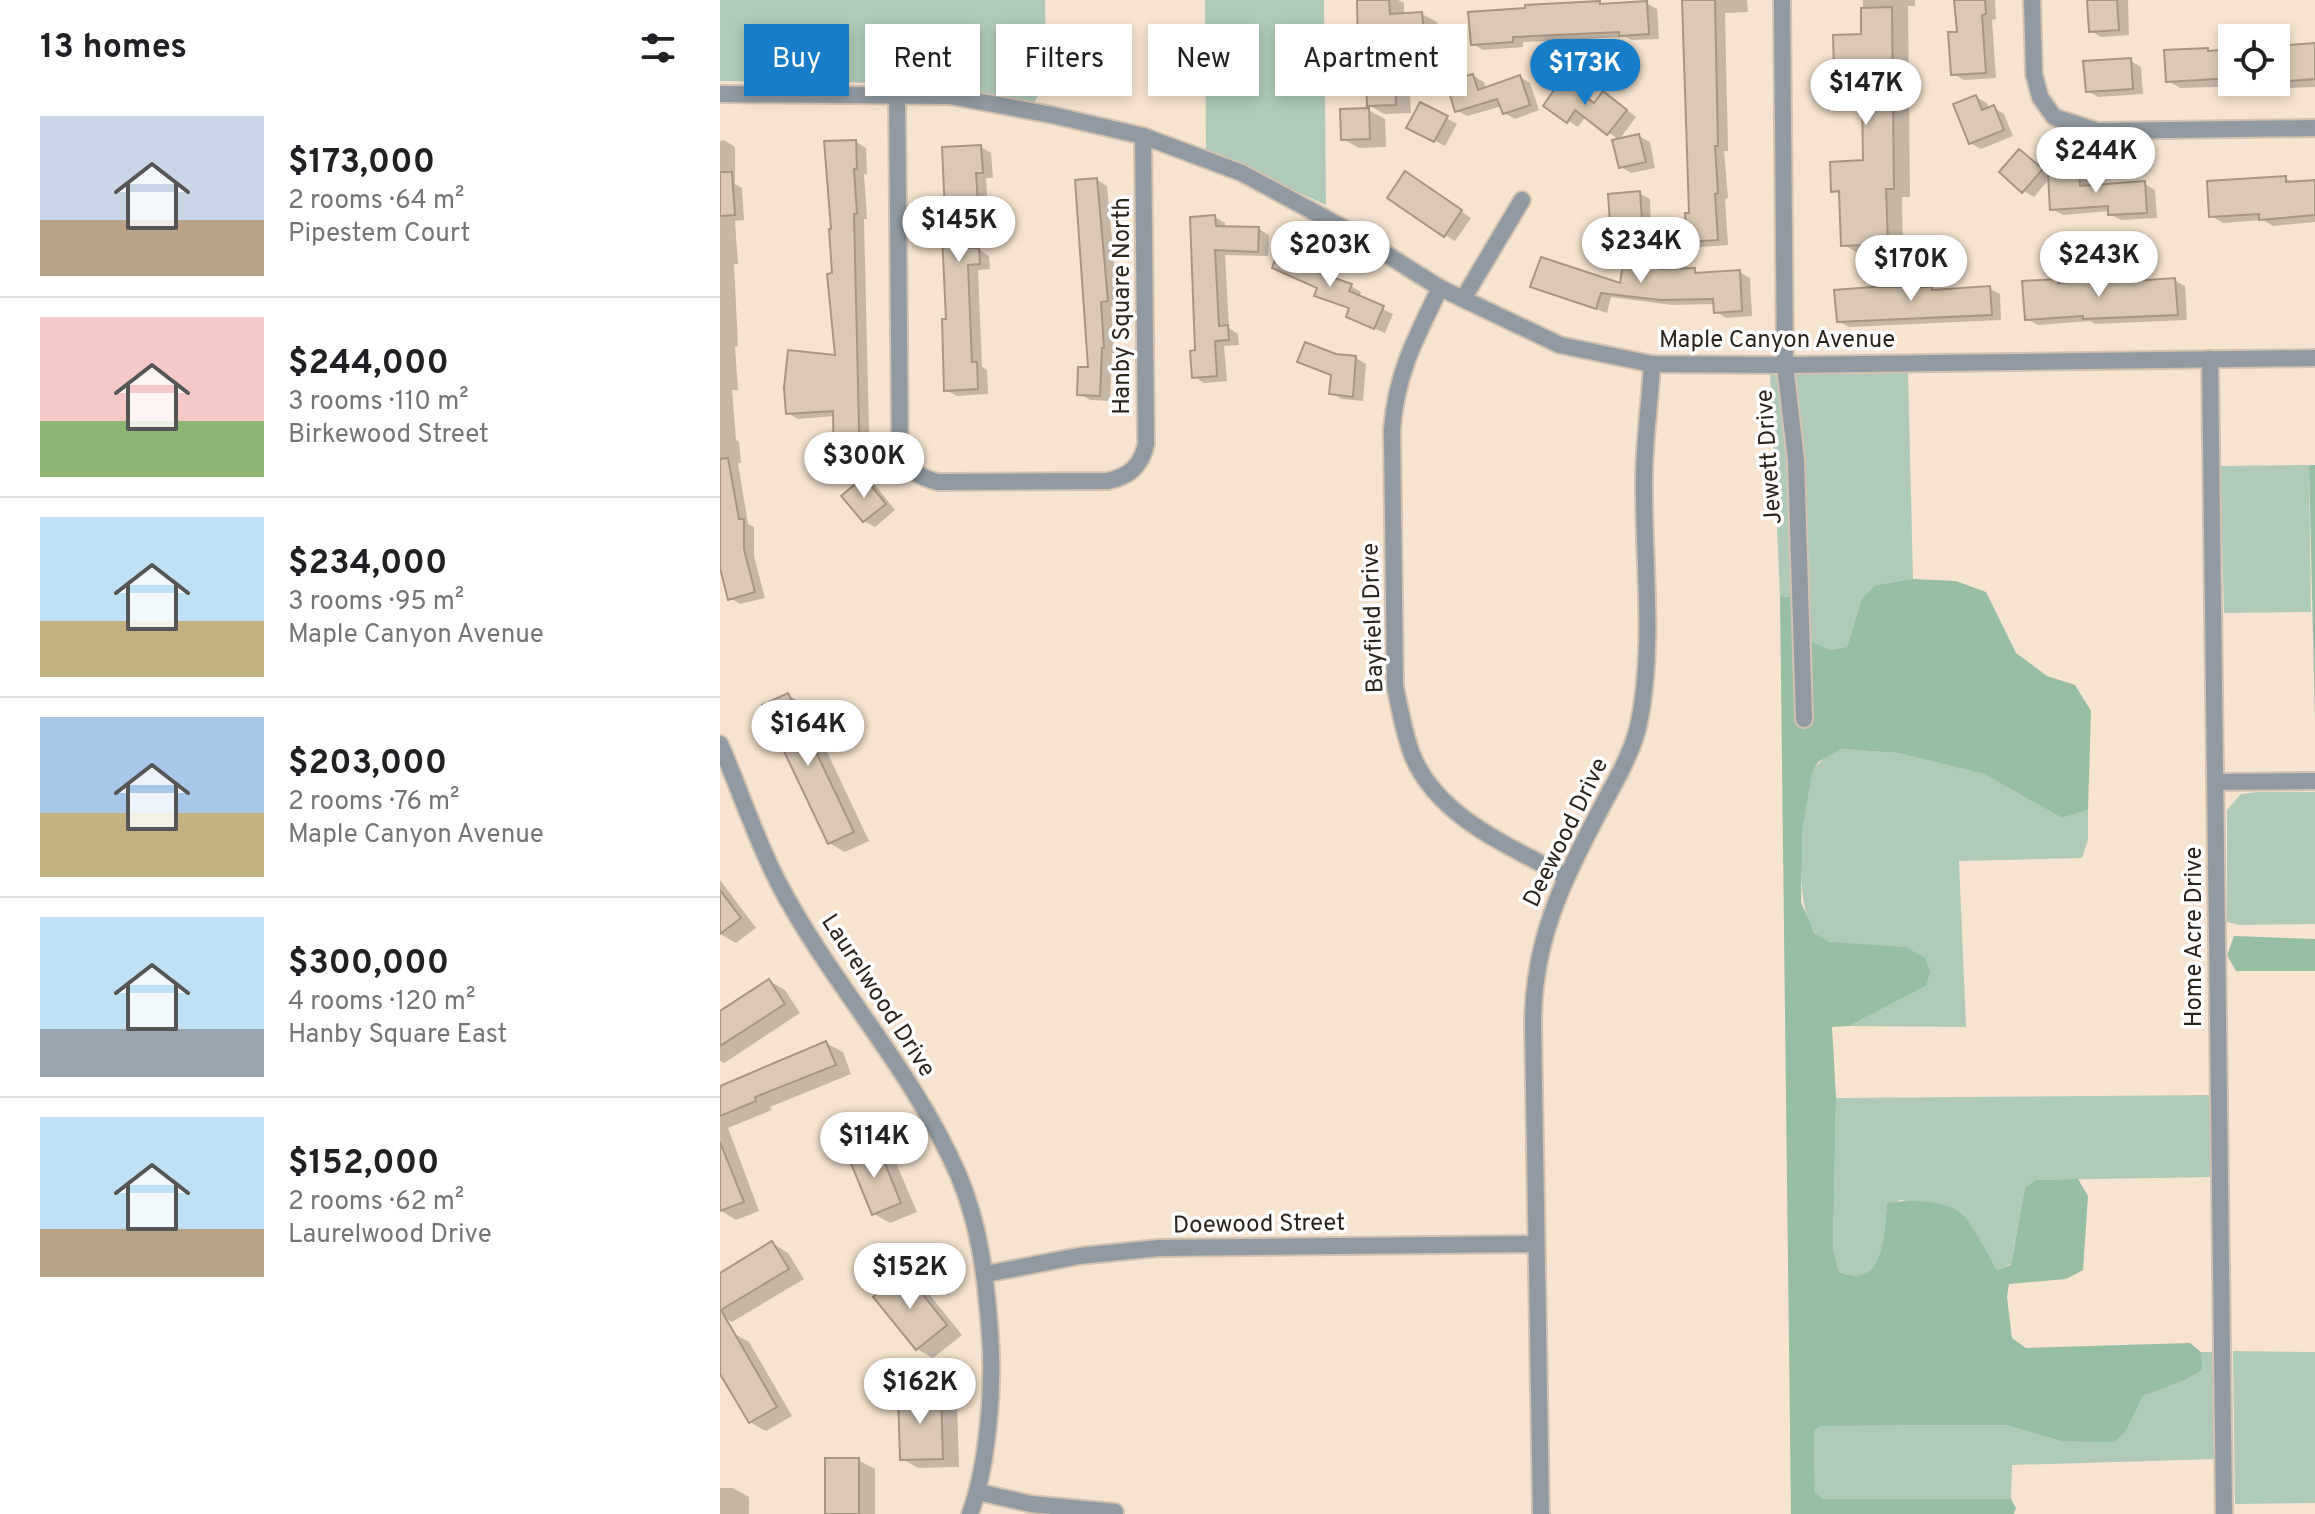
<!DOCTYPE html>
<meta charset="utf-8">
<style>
:root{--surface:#fff;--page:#f2f2f2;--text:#202124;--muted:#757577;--line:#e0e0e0;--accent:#177dc8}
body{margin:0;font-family:Overpass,sans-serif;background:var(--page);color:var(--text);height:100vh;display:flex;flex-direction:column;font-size:30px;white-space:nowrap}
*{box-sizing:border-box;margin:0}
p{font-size:26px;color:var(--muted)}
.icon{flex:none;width:44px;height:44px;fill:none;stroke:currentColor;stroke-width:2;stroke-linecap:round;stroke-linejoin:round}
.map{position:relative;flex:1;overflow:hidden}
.panel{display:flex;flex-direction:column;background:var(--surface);width:720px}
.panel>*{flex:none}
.banner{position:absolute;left:24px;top:24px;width:760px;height:72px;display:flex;gap:16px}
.tools{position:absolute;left:1498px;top:24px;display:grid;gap:16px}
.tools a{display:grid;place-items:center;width:72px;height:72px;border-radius:0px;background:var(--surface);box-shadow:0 4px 12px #0003;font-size:40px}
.price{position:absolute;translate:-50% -68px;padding:0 18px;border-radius:28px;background:#fff;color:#222;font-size:26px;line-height:52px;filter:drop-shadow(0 2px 4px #0008)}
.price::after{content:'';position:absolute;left:50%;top:48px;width:24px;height:18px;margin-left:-12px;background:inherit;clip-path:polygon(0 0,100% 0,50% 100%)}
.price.current{background:var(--accent);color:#fff}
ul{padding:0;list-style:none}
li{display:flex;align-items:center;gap:24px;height:200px;padding:0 40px}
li+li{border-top:2px solid var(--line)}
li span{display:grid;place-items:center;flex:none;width:224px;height:160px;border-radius:0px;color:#555}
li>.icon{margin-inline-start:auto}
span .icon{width:96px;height:96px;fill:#fffc;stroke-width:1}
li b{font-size:34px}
h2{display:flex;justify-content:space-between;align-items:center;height:96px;padding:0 40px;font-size:34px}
.chip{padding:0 28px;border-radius:0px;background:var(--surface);box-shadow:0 4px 12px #0003;font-size:28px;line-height:72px}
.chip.current{background:var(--accent);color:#fff}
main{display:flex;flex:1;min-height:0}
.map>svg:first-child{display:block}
.green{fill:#afcab7}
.forest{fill:#97bda3}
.shadow{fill:#0003}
.building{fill:#dbc9b5;stroke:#a89684;stroke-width:2}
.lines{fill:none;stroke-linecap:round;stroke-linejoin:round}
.minor-casing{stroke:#d2c2b0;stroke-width:20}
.minor{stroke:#919aa2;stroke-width:16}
.labels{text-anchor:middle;stroke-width:7;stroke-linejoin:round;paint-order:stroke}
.street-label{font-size:24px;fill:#2b251d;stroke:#fff}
</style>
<main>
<section class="panel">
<h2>13 homes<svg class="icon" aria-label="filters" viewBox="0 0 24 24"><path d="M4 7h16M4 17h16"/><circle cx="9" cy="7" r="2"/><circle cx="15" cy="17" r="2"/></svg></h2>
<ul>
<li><span style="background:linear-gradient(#c9d6e8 65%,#b9a48a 0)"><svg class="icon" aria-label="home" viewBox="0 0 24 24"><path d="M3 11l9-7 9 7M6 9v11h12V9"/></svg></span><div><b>$173,000</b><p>2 rooms · 64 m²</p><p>Pipestem Court</p></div></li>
<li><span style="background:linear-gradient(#f6c9c9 65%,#8fb573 0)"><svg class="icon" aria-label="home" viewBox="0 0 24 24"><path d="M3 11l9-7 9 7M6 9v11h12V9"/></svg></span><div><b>$244,000</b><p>3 rooms · 110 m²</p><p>Birkewood Street</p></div></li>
<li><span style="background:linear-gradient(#bfe0f5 65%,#c2b280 0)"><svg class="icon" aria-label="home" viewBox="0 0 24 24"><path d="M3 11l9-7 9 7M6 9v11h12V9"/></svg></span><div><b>$234,000</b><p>3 rooms · 95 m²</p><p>Maple Canyon Avenue</p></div></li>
<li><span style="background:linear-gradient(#a9c7e8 60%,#c2b280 0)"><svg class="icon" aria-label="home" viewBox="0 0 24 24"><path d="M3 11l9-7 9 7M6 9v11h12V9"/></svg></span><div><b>$203,000</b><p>2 rooms · 76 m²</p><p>Maple Canyon Avenue</p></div></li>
<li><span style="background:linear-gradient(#bfe0f5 70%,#9aa5b1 0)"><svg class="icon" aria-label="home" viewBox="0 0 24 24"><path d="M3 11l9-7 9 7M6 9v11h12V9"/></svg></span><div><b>$300,000</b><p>4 rooms · 120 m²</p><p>Hanby Square East</p></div></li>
<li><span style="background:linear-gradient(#bfe0f5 70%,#b9a48a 0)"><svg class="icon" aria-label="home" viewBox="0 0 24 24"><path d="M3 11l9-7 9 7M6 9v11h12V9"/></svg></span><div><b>$152,000</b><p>2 rooms · 62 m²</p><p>Laurelwood Drive</p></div></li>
</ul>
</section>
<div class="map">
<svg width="1595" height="1514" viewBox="0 0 1595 1514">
<rect width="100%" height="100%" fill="#f7e4d0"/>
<g class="green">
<path d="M0 0H325L326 84 314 102 185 83 0 81Z"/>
<path d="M485 0H604L606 205 486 150Z"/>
<path d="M1188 372 1193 579 1155 585 1142 598 1127 647 1110 650 1086 639 1070 597 1060 596 1050 373Z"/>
<path d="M1589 465 1591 612 1504 613 1500 466Z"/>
<path d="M1122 749 1178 753 1264 774 1342 818 1368 810V840L1362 858 1239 861 1246 1027 1129 1026 1206 986 1186 947C1164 946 1111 949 1096 934 1073 912 1080 799 1093 771 1098 760 1111 755 1122 749Z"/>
<path d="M1539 792H1595V924L1519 925 1507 922V810L1521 794Z"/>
<path d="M1491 1095 1492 1177 1316 1180 1305 1187 1291 1264 1277 1270 1241 1213 1181 1200 1167 1204C1164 1235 1165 1290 1119 1272L1113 1249 1116 1098Z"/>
<path d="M1513 1351 1595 1352V1503L1515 1504Z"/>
<path d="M1481 1352H1493L1496 1459 1292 1465 1291 1499H1104L1095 1493 1094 1431 1101 1426 1286 1425 1341 1441 1406 1431 1423 1396 1465 1380 1481 1370Z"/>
</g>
<g class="forest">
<path d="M1589 465H1595V721Z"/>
<path d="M1193 579 1236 581 1266 592 1296 653 1327 676 1355 685 1371 711 1368 810 1342 818 1264 774 1178 753 1122 749 1098 762 1092 773 1082 830 1081 902 1094 933 1110 942 1186 947 1205 958 1210 972 1206 986 1129 1026 1112 1027 1116 1098 1113 1249 1119 1272C1165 1290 1164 1234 1167 1203 1186 1199 1227 1200 1242 1214 1253 1225 1268 1256 1277 1270L1291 1265 1305 1187 1316 1180 1358 1179 1368 1196 1363 1270 1346 1279 1289 1284 1287 1297 1292 1338 1306 1348 1470 1343 1481 1352 1482 1370 1465 1380 1423 1396 1406 1431 1394 1442 1341 1441 1286 1425 1101 1426 1094 1431 1095 1493 1104 1499H1291L1296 1508 1294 1514H1071L1060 596 1070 597 1086 639 1110 650 1127 647 1142 598 1155 585Z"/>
<path d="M1514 936 1595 939V971H1516L1507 955Z"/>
</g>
<g class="shadow">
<path d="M639 0H678L684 3V15L702 14 717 22 719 54 688 56 691 113 664 114 649 105 647 53 640 49Z"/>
<path d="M962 0H1027L1028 12 1005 13 1008 151H1004L1008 198 1005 199 1008 245 980 247 969 241 971 215Z"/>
<path d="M1143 0H1195V6H1188L1190 197H1182L1183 253 1139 254 1123 244 1121 195 1113 190 1145 162V108L1127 109 1110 99 1116 74 1143 36Z"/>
<path d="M1236 0H1275L1276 19 1272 20 1276 78 1244 80 1233 74 1239 33Z"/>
<path d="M1369 0H1408L1409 35 1381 37 1371 31Z"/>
<path d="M880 3 884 6 926 3 937 9 939 39 912 40 906 37 803 42V47L763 50 753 44Z"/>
<path d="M1595 44V87L1569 88 1564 85 1460 88 1448 81 1487 50 1492 53 1512 51V82H1556V47Z"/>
<path d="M1411 61 1421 67 1423 94 1378 97 1368 91Z"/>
<path d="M753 76 764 82 766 89 800 77 810 83 819 110 795 119 784 113 782 106 747 116 736 110Z"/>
<path d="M1256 97 1267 103 1269 109 1274 108 1284 114 1293 136 1261 149 1250 143Z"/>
<path d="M894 100 916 117 899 140 866 116 858 127 826 106 875 105Z"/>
<path d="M701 104 737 124 725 146 689 127Z"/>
<path d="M648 110 665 119 666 147 639 148 623 139Z"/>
<path d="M919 136 930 142 935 168 911 173 901 167Z"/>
<path d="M4 140 15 147V184L22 188 24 220 15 221 18 264H14L18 346 15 347 18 390H12L16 440 19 442 21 463H18L28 524 34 527V556L45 598 20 604 10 598 0 559V141Z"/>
<path d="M136 142 146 148 147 174H144L147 219H144L150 475 126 477 116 471 115 416 78 419 68 413 118 358 114 275Z"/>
<path d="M261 147 271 153 273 178H266L269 224 256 225 258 249 269 256 270 269 258 270 262 367 267 370 268 394 237 396 226 390 228 236Z"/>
<path d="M1300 152 1330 175 1359 173 1369 179 1370 187 1425 184 1435 190 1437 218 1401 220 1390 214V211L1343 215 1332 209 1330 178 1314 197 1304 191Z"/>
<path d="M1565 178 1575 184 1595 183V222L1553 226 1543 220 1503 223 1491 216Z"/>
<path d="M377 180 387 186 398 306 391 307 394 353H392L390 401 370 400 359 394 370 369Z"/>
<path d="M696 180 751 218 735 241 725 235Z"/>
<path d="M919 193 930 199 931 226 903 228 892 222Z"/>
<path d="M495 217 505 223V228L539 229 549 235 548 256 505 255 509 328 518 334 519 345 504 346 507 381 484 383 474 377Z"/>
<path d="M595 263 605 269 602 276 631 286 641 292 639 298 673 314 665 333 639 322 631 309 597 295 599 288 565 273Z"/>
<path d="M974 270 983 275 1019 272 1030 278 1032 316 1006 318 996 312 995 304 952 305 891 297 887 313 823 292 813 286H902L943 271Z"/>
<path d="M1454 280 1465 286 1467 320 1375 324 1370 321 1318 325 1307 319 1338 281 1343 284Z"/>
<path d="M1269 288 1280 294 1281 320 1129 327 1118 321 1212 289 1217 292Z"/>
<path d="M615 356 636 358 646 364 643 401 622 399 611 393Z"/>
<path d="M144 479 155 485 175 510 155 527 144 521Z"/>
<path d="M68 695 85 705 149 841 125 852 109 843Z"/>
<path d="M0 880 36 928 16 943 0 934Z"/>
<path d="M49 981 65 990 80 1013 4 1063 0 1061V1013Z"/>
<path d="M106 1043 123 1052 131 1074 50 1107 52 1110 8 1128 39 1211 16 1220 0 1210V1087Z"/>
<path d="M157 1146 173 1156 197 1212 170 1223 154 1214Z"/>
<path d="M52 1243 68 1253 84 1279 12 1322 0 1315V1275Z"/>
<path d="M184 1274 200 1283 242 1335 213 1358 197 1349Z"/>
<path d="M13 1333 29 1342 72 1416 46 1431 30 1422 0 1370V1341Z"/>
<path d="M220 1394 237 1403 239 1467 198 1468 182 1459Z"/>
<path d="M138 1460 155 1469V1514H107Z"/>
<path d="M0 1488H13L29 1497V1514H0Z"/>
</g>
<g class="building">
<path d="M637 0H669L670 14 702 12 705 46 674 48 676 105 647 106 645 50H638Z"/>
<path d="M962 0H995L998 146H995L998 193 995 194 998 240 967 242 965 213H969Z"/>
<path d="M1234 0H1265L1266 14 1262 15 1266 73 1231 75 1228 32H1237Z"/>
<path d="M1367 0H1397L1399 30 1369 32Z"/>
<path d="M880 1V4L927 1 929 34 899 36V32L793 37V42L751 45 748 12 805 8V5Z"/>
<path d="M1172 7 1174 189H1166L1168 244 1121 246 1119 191 1111 192 1110 162 1143 160 1142 99 1109 100 1108 72H1114L1113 35 1141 34V8Z"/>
<path d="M1595 43V79L1556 82V46Z"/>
<path d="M1488 48V51L1512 49V78L1446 82 1444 50Z"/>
<path d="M1411 58 1413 89 1366 92 1363 61Z"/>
<path d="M753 74 758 90 800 75 810 105 783 114 777 99 735 112 726 81Z"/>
<path d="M841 80 874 103 883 91 907 110 887 135 855 110 847 123 823 106Z"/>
<path d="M1256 95 1262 110 1274 105 1284 130 1249 144 1233 104Z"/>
<path d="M700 102 728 116 714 142 686 128Z"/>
<path d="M649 108 650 139 621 140 620 109Z"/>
<path d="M919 134 926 162 899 168 892 140Z"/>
<path d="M136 140 137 169H134L137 214H134L140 470 114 472 113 411 66 414 64 388 68 350 115 355 107 274 112 273 109 229H111L104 141Z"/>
<path d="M261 145 263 173H256L259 219 246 220 248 248H259L260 264 248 265 252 362H257L258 389 224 391 222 319H226L222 235H226L222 147Z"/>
<path d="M1299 149 1323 169 1302 193 1279 172Z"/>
<path d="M685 171 742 210 724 237 667 198Z"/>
<path d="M1359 171 1360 186 1425 181 1427 213 1388 215V206L1330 210 1328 174Z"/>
<path d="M0 172H12L15 215 0 216Z"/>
<path d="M1566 176V182L1595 180V215L1539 220V214L1489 217 1487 181Z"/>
<path d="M377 178 388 301 381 302 384 348H382L380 396 357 395 358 367H368L355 180Z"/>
<path d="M920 191 922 221 890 223 888 194Z"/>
<path d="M495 215 496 226 539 227 538 252 495 250 499 326 508 325 509 340 495 341 497 376 472 378 470 351 475 350 470 217Z"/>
<path d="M569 250 596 261 592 270 632 284 629 291 664 306 654 329 626 317 629 308 594 296 597 288 552 268 556 257 564 260Z"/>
<path d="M821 257 900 283 903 264 943 269 975 268V273L1020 270 1022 311 994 313 993 299 940 300 881 293 876 309 810 287Z"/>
<path d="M1455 278 1458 315 1363 319V316L1305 320 1302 281 1338 279V283L1396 279 1397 282Z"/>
<path d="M1270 286 1272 315 1117 322 1114 290 1153 287H1212V290Z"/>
<path d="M585 342 616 354 636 356 633 397 609 394 611 375 577 362Z"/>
<path d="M8 458 19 519H24V549L35 592 8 600 0 568V459Z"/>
<path d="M144 477 166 504 143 522 121 496Z"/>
<path d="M68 693 134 832 108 844 42 705Z"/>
<path d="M0 890 21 918 0 934Z"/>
<path d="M49 979 65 1004 0 1046V1011Z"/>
<path d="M106 1041 116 1065 35 1097 36 1101 0 1116V1086Z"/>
<path d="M0 1142 24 1202 0 1211Z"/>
<path d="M157 1144 181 1203 152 1215 128 1156Z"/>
<path d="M52 1241 69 1269 1 1310 57 1407 29 1423 0 1374V1273Z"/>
<path d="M184 1271 227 1325 196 1350 153 1297Z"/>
<path d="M221 1392 223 1459 180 1460 178 1393Z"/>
<rect x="105" y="1458" width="34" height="56"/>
</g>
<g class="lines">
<defs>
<g id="minor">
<path d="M1062 0 1065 365 1076 460 1084 719"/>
<path d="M1312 0 1314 74 1320 97 1334 117 1378 131 1595 128"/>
<path d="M0 94 230 96 332 115 423 136 522 173 631 232 720 288 840 345 932 364 1065 365 1595 358"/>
<path d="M177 94 180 454C190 471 198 477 218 482L388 481C410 476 421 466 426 444L423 136"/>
<path d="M720 288C696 337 676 374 672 430L675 686C680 709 684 735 693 757 720 819 790 846 845 876"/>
<path d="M743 299 802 200"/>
<path d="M1490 359 1504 1514"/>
<path d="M0 744C20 790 36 840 59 884 112 985 192 1068 238 1174 260 1225 266 1279 270 1334 274 1386 268 1465 250 1514"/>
<path d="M1496 782 1595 781"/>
<path d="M266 1274 359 1256 439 1248 816 1244"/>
<path d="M258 1492 311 1504 395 1512"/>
<path d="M821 1514 813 1025C813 941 841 885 879 812 894 783 912 755 919 723 935 644 923 560 924 480 924 441 930 403 932 364"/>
</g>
</defs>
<use href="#minor" class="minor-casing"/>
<use href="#minor" class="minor"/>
</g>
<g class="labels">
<g class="street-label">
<text transform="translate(401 306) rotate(-90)" y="8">Hanby Square North</text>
<text x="1057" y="347">Maple Canyon Avenue</text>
<text transform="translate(1048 457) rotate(-94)" y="8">Jewett Drive</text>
<text transform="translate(652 618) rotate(-92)" y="8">Bayfield Drive</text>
<text transform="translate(845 832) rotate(-64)" y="8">Deewood Drive</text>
<text transform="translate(1473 937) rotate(-90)" y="8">Home Acre Drive</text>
<text transform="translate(159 995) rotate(57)" y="8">Laurelwood Drive</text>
<text transform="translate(539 1223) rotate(-1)" y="8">Doewood Street</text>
</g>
</g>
</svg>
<div class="tools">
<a><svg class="icon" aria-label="locate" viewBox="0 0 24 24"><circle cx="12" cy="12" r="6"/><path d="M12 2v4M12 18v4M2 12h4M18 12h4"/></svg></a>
</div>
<b class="price current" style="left:865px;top:107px">$173K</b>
<b class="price" style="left:1146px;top:127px">$147K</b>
<b class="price" style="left:1376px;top:195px">$244K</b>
<b class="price" style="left:239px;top:264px">$145K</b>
<b class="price" style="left:921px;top:285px">$234K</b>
<b class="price" style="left:610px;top:289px">$203K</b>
<b class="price" style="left:1379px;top:299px">$243K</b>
<b class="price" style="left:1191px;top:303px">$170K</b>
<b class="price" style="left:144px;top:500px">$300K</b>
<b class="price" style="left:88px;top:768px">$164K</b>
<b class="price" style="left:154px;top:1180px">$114K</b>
<b class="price" style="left:190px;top:1311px">$152K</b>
<b class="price" style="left:200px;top:1426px">$162K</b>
<div class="banner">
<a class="chip current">Buy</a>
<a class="chip">Rent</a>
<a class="chip">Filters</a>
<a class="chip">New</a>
<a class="chip">Apartment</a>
</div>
</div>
</main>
